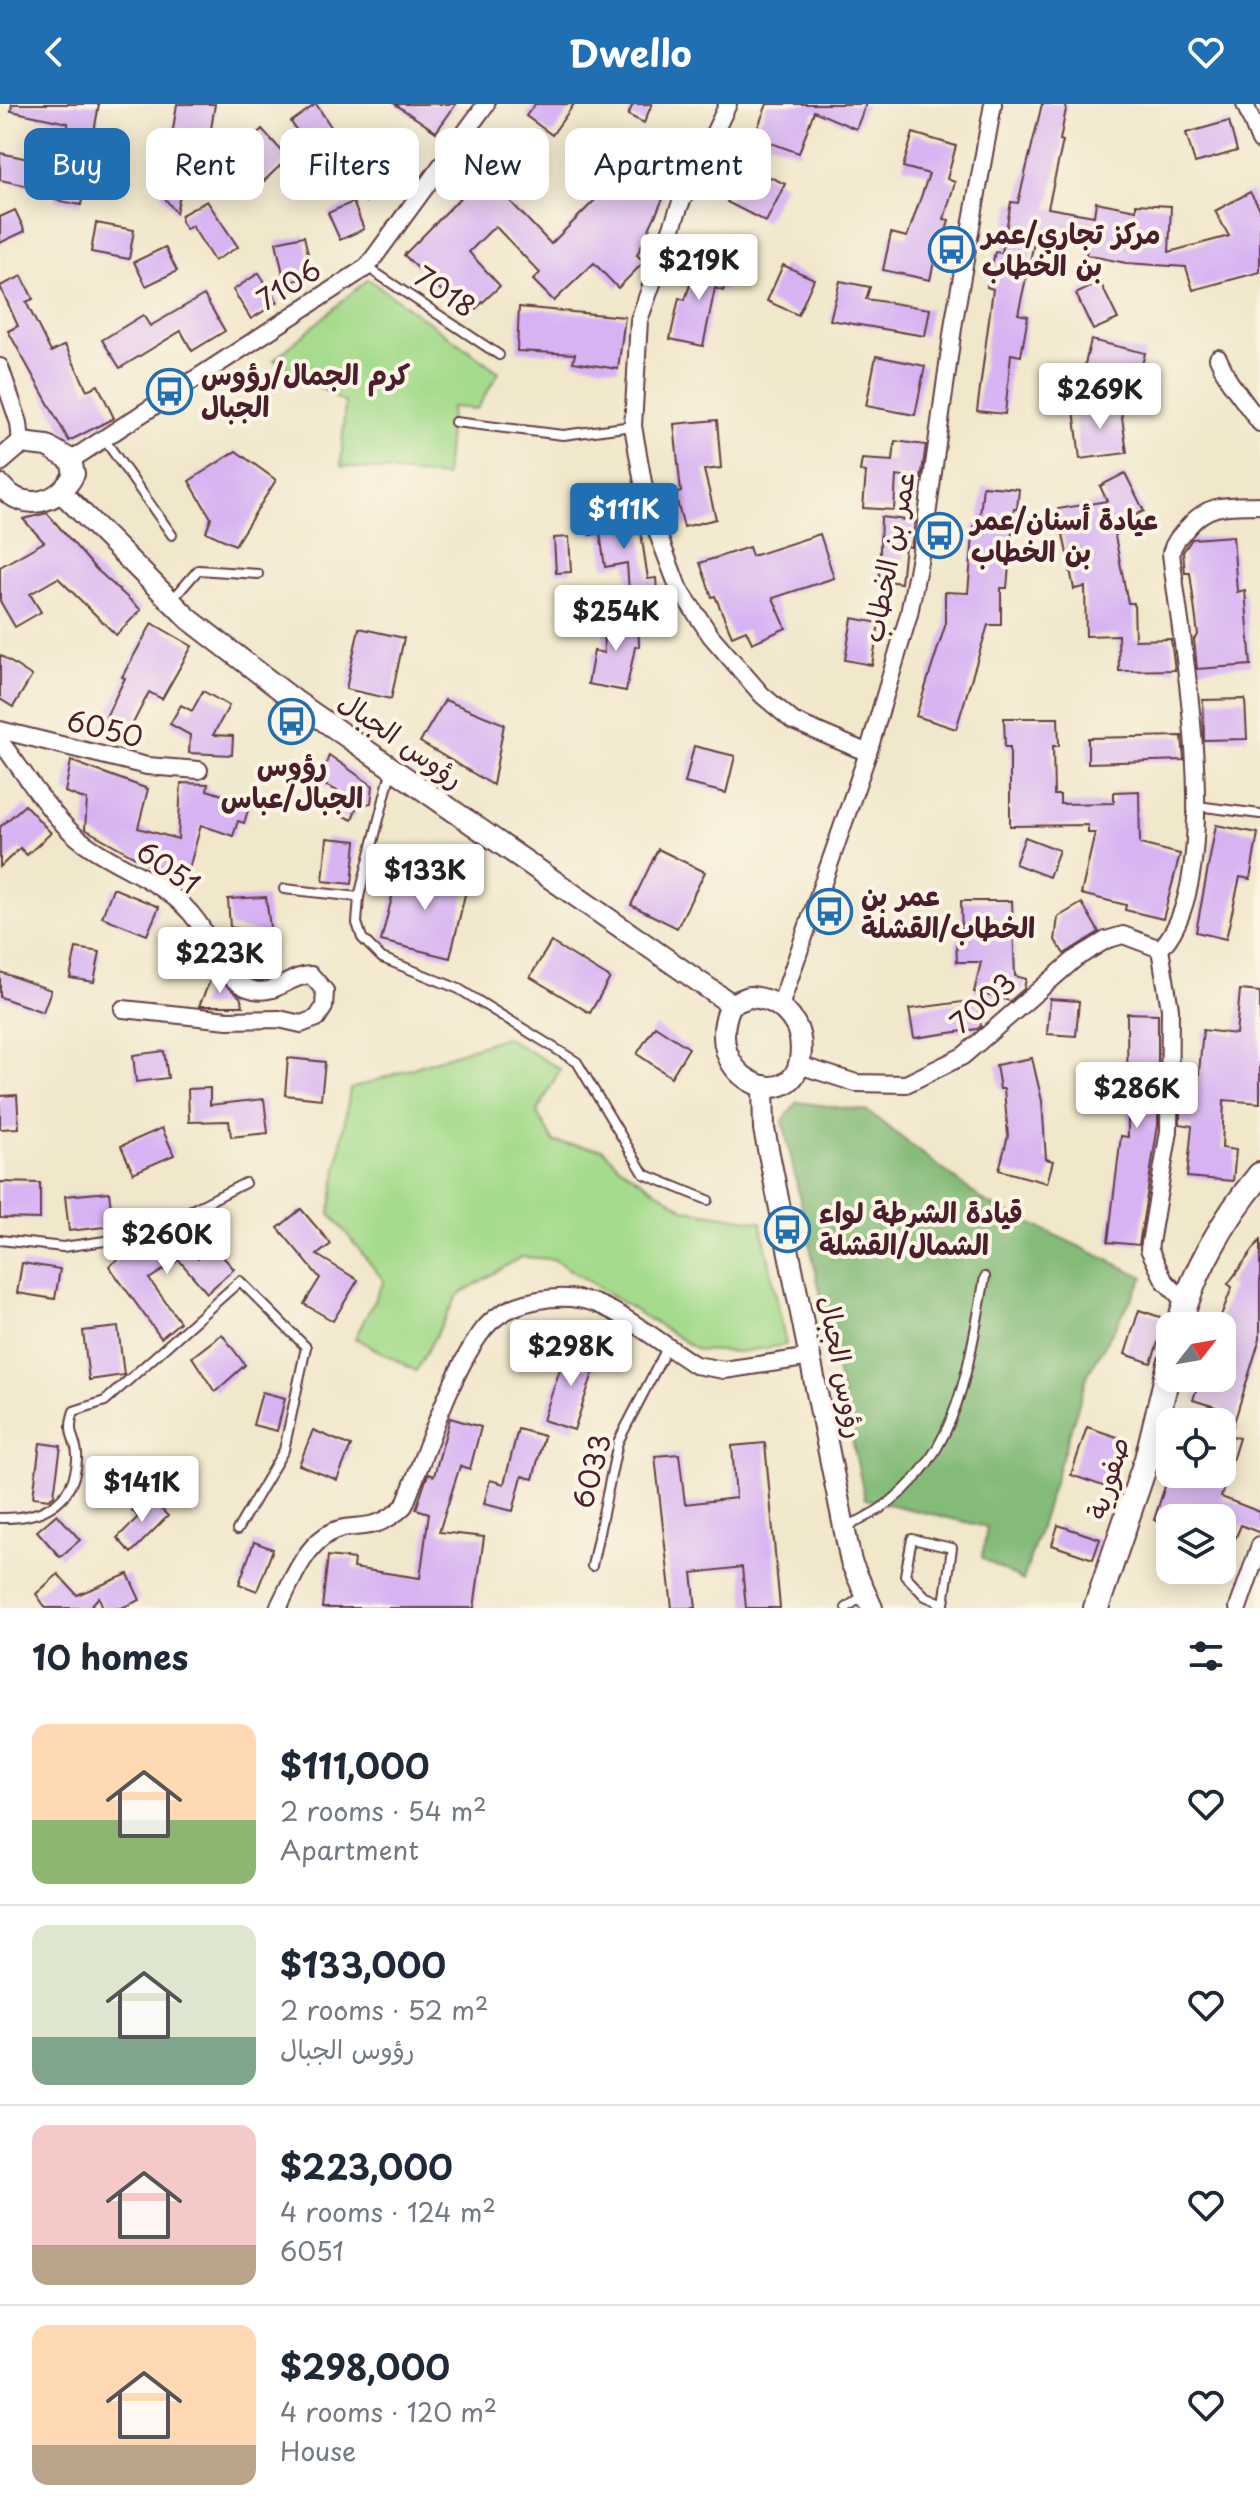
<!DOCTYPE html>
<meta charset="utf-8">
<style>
:root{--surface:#fff;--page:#f6f6f7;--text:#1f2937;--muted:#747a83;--line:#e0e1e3;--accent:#1f6fb2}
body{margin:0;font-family:"Playpen Sans","Playpen Sans Arabic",sans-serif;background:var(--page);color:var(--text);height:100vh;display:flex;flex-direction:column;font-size:30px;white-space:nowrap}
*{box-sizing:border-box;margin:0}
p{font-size:26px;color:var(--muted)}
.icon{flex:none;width:44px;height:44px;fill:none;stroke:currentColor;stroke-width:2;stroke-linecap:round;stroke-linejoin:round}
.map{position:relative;height:1504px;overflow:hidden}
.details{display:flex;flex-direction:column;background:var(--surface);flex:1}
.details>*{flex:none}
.guide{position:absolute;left:24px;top:24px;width:800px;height:72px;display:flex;gap:16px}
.needle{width:52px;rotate:59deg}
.tools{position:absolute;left:1156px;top:1208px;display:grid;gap:16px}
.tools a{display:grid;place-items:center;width:80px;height:80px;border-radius:16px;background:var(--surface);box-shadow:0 4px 20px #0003;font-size:40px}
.price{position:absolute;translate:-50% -68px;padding:0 18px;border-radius:8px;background:#fff;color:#222;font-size:26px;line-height:52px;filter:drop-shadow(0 2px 4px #0008)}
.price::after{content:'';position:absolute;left:50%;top:48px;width:24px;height:18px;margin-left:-12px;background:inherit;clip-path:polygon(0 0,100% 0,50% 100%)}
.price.selected{background:var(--accent);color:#fff}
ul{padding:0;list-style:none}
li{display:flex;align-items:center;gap:24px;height:200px;padding:0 32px}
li+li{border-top:2px solid var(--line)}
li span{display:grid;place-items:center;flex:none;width:224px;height:160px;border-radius:16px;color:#555}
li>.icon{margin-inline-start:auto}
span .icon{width:96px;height:96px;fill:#fffc;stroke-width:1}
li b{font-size:34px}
h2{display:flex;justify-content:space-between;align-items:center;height:96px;padding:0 32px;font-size:34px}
.chip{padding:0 28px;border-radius:16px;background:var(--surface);box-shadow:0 4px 20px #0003;font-size:28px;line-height:72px}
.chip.selected{background:var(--accent);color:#fff}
header{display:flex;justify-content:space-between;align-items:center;height:104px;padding:0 32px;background:var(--accent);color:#fff;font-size:36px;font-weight:700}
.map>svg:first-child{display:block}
.green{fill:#a5db8c;stroke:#787d5c;stroke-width:2}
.forest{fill:#84bb78;stroke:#676d52;stroke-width:2}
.building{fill:#d7b3f3}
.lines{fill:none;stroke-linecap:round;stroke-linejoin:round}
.service-casing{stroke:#633d43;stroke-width:12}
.minor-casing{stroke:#633d43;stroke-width:20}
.tertiary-casing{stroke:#633d43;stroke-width:24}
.primary-casing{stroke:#633d43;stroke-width:28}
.service{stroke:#fff;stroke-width:8}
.minor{stroke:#fff;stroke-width:16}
.tertiary{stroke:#fff;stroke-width:20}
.primary{stroke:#fff;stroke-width:24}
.labels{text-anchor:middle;stroke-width:8;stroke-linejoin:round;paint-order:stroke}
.poi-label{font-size:28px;font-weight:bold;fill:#4a1f2b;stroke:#fcf5e5;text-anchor:start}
.street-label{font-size:28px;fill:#4a1f2b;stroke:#fcf5e5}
</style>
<header><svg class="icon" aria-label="back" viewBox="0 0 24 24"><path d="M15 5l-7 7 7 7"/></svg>Dwello<svg class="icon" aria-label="heart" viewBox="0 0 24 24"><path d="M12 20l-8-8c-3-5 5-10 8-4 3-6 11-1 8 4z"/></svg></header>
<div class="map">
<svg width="1260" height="1504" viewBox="0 0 1260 1504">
<rect width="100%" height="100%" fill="#fcf5e5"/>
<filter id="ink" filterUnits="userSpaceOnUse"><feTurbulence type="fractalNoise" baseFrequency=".0125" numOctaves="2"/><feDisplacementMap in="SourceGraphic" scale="16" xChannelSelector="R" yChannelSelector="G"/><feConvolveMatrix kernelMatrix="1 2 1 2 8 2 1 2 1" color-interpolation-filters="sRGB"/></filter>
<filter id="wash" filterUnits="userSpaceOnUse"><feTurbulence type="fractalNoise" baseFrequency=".006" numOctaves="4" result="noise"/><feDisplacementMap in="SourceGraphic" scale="32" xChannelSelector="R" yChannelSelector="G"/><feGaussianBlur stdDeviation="1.8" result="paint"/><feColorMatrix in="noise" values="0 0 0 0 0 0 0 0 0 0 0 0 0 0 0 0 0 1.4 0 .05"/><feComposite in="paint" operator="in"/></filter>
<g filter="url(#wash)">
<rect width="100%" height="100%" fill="#f1e7cb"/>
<g class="green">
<path d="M368 175 499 268 477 305 451 303 445 373 341 362 345 299 274 256Z"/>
<path d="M505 933 560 965 537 1009 554 1038 603 1045 619 1062 686 1106 761 1118 786 1241 738 1248 698 1246 553 1155 521 1153 458 1191 416 1267 355 1234 384 1177 330 1109 350 985Z"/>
</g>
<path class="forest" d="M797 998 867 1007 985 1098 1144 1173 1088 1270 1023 1477 982 1454 987 1423 865 1395 783 1017Z"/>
<g id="blocks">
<g class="building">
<path d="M12 0H99L81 101 55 96 57 88 0 76V49L62 62 68 33V19L11 7Z"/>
<path d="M177 0H215L209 38 172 32Z"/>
<path d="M316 0 339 35 314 52 291 18Z"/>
<path d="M395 0H456L436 28Z"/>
<path d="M535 0H574L552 31 526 12Z"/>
<path d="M633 0H652L644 19 628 11Z"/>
<path d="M767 0H866L856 25 814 7 799 49 754 33Z"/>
<path d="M1042 0H1067L1060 36 1063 37 1048 104 1094 112 1096 98 1136 106V100L1171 102 1169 148 1229 132 1215 107 1250 88 1260 105V168L1193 186 1186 163 1126 159 1086 151 1088 139 1036 130 1018 210 1028 212 1021 252 1011 250 1005 310 977 307 993 185 987 183 995 148 1002 149 1011 98 1018 99Z"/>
<path d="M1229 17 1237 47 1195 59 1186 29Z"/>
<path d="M262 25 288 54 264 77 237 49Z"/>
<path d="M913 29 956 42 947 75 955 78 944 115 949 116 943 140 938 139 930 176 883 166 891 129 907 133 929 70 903 63Z"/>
<path d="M649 41 681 56 637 151 644 158 618 184 594 159 554 197 533 176 540 169 495 122 469 148 500 182 468 212 404 151 484 70 551 140 598 93 573 69 592 49 629 86Z"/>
<path d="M381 59 394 76 366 98 353 81Z"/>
<path d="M165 60 186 65 176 109 159 86Z"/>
<path d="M745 61 785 80 766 118 727 98Z"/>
<path d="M207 97 238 143 214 157 192 122 186 125 181 118V111Z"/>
<path d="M353 98 364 125 340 136 328 109Z"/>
<path d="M15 106 25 127 0 139V113Z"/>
<path d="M96 119 134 126 129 155 91 148Z"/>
<path d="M304 132 313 172 285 179 276 138Z"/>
<path d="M165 143 177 167 146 182 134 158Z"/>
<path d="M699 152 731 162 723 187 715 184 703 242 670 235 679 194 685 196Z"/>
<path d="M783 161 814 175 798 211 767 197Z"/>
<path d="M259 169 278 198 251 215 233 186Z"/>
<path d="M22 172 33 195 26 198 51 248 65 241 87 286 98 281 114 314 69 337 8 227 18 222 0 182Z"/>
<path d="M840 177 870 183 866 195 930 205 925 232 830 216Z"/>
<path d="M1100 178 1118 215 1093 226 1076 190Z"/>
<path d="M204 191 225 227 192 247 181 227 120 264 102 236 143 211 150 222Z"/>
<path d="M519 203 625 213 618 265 573 258 575 250 517 247Z"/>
<path d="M1091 236 1145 249 1137 281 1083 268Z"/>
<path d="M876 252 925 262 915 311 866 302Z"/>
<path d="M1120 299 1127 349 1080 355 1074 305Z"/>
<path d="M717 316 721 364 704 366 716 415 684 423 675 390 681 388 674 320Z"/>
<path d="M895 337 926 341 921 375 896 372 894 406 863 404 866 368 860 367 862 355 893 357Z"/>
<path d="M236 347 276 376 235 441 206 428 211 414 189 377Z"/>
<path d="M1125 369 1144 407 1113 422 1128 499H1134L1135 536 1171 535 1175 566 1119 567 1118 531 1086 532 1085 483 1074 485 1058 405 1107 397 1100 382Z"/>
<path d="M983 382 1019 385 1017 405H1014L1007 484H1001V521H988L956 625 916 612 945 522V488L968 489 974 420 979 421Z"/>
<path d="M624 398 630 431 641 429 648 475 656 474 658 501 630 502 627 459 605 463 600 429 590 431 585 406Z"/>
<path d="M47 409 94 463 141 506 116 531 58 474 30 490 41 508 15 523 0 497V463L44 438 23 415Z"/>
<path d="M881 413 915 417 911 443 905 442 901 479 879 476Z"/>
<path d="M820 430 834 474 773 494 786 524 752 539 746 526 732 532 715 492 712 493 700 459 749 443 752 452Z"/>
<path d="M1233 432 1237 488 1245 486 1251 561 1197 565 1194 535 1198 531 1190 469H1185L1183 448 1192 435Z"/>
<path d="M569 433 571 468 556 469 554 434Z"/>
<path d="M638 512 639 543H635L626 587 588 580 594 547 604 549 603 514Z"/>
<path d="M852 514 879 519 872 561 845 556Z"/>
<path d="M152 519 192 542 162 595 149 588 126 633 102 621 125 574 122 573Z"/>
<path d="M359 524 404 534 391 595 346 585Z"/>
<path d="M0 551 32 572 13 603 0 595Z"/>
<path d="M203 587 229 602 213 631 233 632 232 651 189 649 190 631 170 620 181 601 192 607Z"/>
<path d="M1245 595 1247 635 1204 636 1203 596Z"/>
<path d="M445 596 504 620 493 681 420 638Z"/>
<path d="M1004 614H1058L1059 642H1053L1054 691H1060V700L1114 699V688L1139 687 1140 740 1180 750 1163 815 1125 806 1126 801 1081 790 1095 729H1088V721L1010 722V643H1005Z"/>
<path d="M1182 632 1184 656 1088 659V634Z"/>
<path d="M694 642 735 652 726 689 685 679Z"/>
<path d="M329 651 373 682 371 699 357 702 352 716 332 707 338 687 320 679Z"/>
<path d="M71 657 148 685 138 724 178 735 181 679 208 680 207 686 250 700 244 719 238 717 233 732 201 721 187 772 155 764 85 725 87 696 65 688Z"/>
<path d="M25 701 51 729 27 751 20 744 0 763V723Z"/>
<path d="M1216 721 1258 729 1250 775 1240 773 1226 835 1196 828Z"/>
<path d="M1025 733 1059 746 1049 773 1015 760Z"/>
<path d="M327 734 356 737 352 780 323 777Z"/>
<path d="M658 745 705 768 677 824 631 801Z"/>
<path d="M400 761 468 778 450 854 381 837Z"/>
<path d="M113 784 159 803 147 831 102 813Z"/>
<path d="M266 793 271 831 230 823 228 795Z"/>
<path d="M961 797H1012L1015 872 1026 875 1024 885 1010 897 974 888 981 858H957L956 837H962Z"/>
<path d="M1082 799 1099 828 1064 850 1055 836 1058 813Z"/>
<path d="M551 838 610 874 590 909 530 873Z"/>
<path d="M76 844 100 848 94 878 70 874Z"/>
<path d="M0 868 51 886 43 908 0 893Z"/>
<path d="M213 870 240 893 243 902H199Z"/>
<path d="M1240 886 1260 888V999L1224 996 1222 1044 1236 1046 1233 1077 1187 1073 1192 1022 1180 1020V978L1198 979 1203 926 1236 930Z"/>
<path d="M1050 895 1079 897 1076 932 1047 930Z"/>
<path d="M977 896 981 922 977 925 914 934 909 905Z"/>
<path d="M1127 909 1158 910V1021L1139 1141 1108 1138 1121 1032 1128 1033Z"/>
<path d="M655 922 689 944 671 973 637 950Z"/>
<path d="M164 947 168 974 136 978 133 951Z"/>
<path d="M288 954 325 958 321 995 285 991Z"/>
<path d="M1032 954 1042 997 1046 1055 1053 1057 1047 1079 999 1066 1008 1032 1004 985H1000L996 961Z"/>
<path d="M210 984V1001L264 995 268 1029 231 1033 229 1017 189 1018 188 985Z"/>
<path d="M17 991 19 1024 0 1025V992Z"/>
<path d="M162 1024 174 1051 133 1069 121 1042Z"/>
<path d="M0 1078 40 1079V1115L0 1114Z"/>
<path d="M109 1088 113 1122 69 1127 65 1092Z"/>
<path d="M301 1105 331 1140 317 1151 358 1176 333 1217 304 1200 320 1174 278 1124Z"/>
<path d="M180 1125 198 1155 213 1142 234 1165 207 1189 179 1156 149 1175 180 1218 161 1234 109 1162 129 1147 134 1153Z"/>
<path d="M1260 1136V1234L1230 1332 1239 1334 1221 1393 1260 1408V1429L1241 1421 1234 1438 1222 1433V1414H1170V1422L1154 1416 1169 1370H1222V1305L1193 1296 1200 1274H1222V1222H1217L1232 1183 1228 1180Z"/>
<path d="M22 1159 60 1165 55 1195 17 1189Z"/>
<path d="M1139 1206 1166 1215 1151 1259 1125 1250Z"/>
<path d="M118 1223 124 1271 89 1276 83 1227Z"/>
<path d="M222 1230 245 1261 215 1288 192 1253Z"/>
<path d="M568 1241 599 1251 574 1326 543 1316Z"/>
<path d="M262 1288 285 1294 277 1327 253 1321Z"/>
<path d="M450 1314 481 1323 470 1365 460 1362 439 1428 484 1433 474 1504H322L328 1452 354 1455 353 1464 420 1474 429 1409 416 1405 428 1370 434 1372Z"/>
<path d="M1087 1323 1123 1335 1106 1383 1071 1371Z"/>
<path d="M518 1325 544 1332 533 1375 522 1372 513 1407 484 1400 490 1376 504 1380Z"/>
<path d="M313 1326 351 1342 337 1376 299 1361Z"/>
<path d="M40 1339 61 1342 54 1391 49 1395 33 1393Z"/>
<path d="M765 1339 780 1504H746L742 1463 692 1469 696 1504H672L655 1352 679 1350 685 1400 736 1394 732 1342Z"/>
<path d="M147 1391 168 1412 131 1449 117 1434 138 1413 132 1406Z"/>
<path d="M57 1410 80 1436 60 1453 37 1427Z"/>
<path d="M1058 1421 1100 1435 1093 1455 1052 1441Z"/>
<path d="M254 1438 273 1445 257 1487 239 1480Z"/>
<path d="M58 1470 77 1491 128 1470 140 1496 121 1504H103L99 1493 89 1504H46L36 1490Z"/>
</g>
</g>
</g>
<g filter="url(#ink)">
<use href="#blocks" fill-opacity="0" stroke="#633d43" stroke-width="2"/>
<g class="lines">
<defs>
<g id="service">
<path d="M367 163 499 251"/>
<path d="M455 318 563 331 633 322"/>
<path d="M104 335 172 431"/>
<path d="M172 496 198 466 258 470"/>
<path d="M392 664 359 793 357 819 362 834 382 854 459 885 577 958 644 1070 708 1096"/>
<path d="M1197 702 1260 710"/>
<path d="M284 785 359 793"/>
<path d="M0 1136 63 1143 140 1132 245 1079"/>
<path d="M0 1414C39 1415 74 1400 77 1356 79 1335 65 1334 74 1307L105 1297 240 1177 306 1243 284 1346 237 1426"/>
<path d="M845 1423C955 1379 966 1275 985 1173"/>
<path d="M592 1462 618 1338 667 1244"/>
<path d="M846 1504 864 1491"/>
<path d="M943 1504 944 1500 952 1444 912 1435 905 1471 925 1492 944 1500"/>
</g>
<g id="minor">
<path d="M728 0 680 101 639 216 633 322 647 401 678 483 711 532 762 591 793 617 868 649"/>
<path d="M1245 0 1260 37"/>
<path d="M1218 254 1229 277 1260 319"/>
<path d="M0 263 19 319 21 339"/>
<path d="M71 356 367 163 486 0"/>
<path d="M0 626 147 662 199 666"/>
<path d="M0 637C23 667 45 703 72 729 110 763 167 775 197 817 215 841 220 878 254 886 277 891 290 871 311 871L325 887 324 903 317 914 301 920 279 915 228 916 123 905"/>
<path d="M1160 845C1228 775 1181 541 1171 449 1174 437 1181 431 1189 422 1209 398 1230 402 1260 401"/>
<path d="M780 902 868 649 909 510 925 426 954 217 993 0"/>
<path d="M799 961 856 979 906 980 963 952 1075 855 1106 836 1123 831 1160 845 1170 905 1169 1027 1149 1145 1164 1176 1185 1198"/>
<path d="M278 1504C291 1479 302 1448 325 1432 351 1414 371 1434 404 1402 426 1350 450 1268 484 1225 508 1195 563 1187 597 1200 625 1210 668 1244 695 1261L724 1266 812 1253"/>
<path d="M1238 1504 1260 1441"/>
</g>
<g id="tertiary">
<path d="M0 357 21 339 47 342 71 356 74 370C59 400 24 409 0 381"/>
<path d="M62 389 189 515 294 596 731 900"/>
<path d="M749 893C770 894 784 902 795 920 801 931 802 943 800 956 791 1012 698 974 731 900Z"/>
<path d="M763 982 764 1025 851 1458 872 1504"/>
</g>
<g id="primary">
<path d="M1179 1222C1192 1169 1225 1113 1260 1071"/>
<path d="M1096 1504 1147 1355 1170 1260"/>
</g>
</defs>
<use href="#service" class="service-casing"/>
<use href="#minor" class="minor-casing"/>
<use href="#tertiary" class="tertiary-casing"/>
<use href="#primary" class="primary-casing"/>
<use href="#service" class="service"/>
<use href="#minor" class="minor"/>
<use href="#tertiary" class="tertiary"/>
<use href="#primary" class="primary"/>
</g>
</g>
<defs>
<symbol id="bus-ring" viewBox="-11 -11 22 22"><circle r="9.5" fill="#fcf5e5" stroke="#1f6fb2" stroke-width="1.5"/><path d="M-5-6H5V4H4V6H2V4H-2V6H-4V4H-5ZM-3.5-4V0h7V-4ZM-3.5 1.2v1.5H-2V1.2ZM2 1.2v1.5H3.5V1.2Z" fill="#1f6fb2"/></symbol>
</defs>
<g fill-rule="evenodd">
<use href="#bus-ring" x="926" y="120" width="51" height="51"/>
<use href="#bus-ring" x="144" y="262" width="51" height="51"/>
<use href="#bus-ring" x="914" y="406" width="51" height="51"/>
<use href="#bus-ring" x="266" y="592" width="51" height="51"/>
<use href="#bus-ring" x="804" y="782" width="51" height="51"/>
<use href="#bus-ring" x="762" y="1100" width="51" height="51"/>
</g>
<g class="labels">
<g class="poi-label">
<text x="982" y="140">مركز تجاري/عمر<tspan x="982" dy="32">بن الخطاب</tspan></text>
<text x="201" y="281">كرم الجمال/رؤوس<tspan x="201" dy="32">الجبال</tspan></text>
<text x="971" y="426">عيادة أسنان/عمر<tspan x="971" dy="32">بن الخطاب</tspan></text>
<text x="292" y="672" text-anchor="middle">رؤوس<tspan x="292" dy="32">الجبال/عباس</tspan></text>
<text x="861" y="802">عمر بن<tspan x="861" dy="32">الخطاب/القشلة</tspan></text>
<text x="819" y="1119">قيادة الشرطة لواء<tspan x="819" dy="32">الشمال/القشلة</tspan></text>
</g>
<g class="street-label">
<text transform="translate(289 181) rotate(-32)" y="10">7106</text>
<text transform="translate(445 188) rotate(34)" y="10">7018</text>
<text transform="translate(889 453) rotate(-79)" y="10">عمر بن الخطاب</text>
<text transform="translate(105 625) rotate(14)" y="10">6050</text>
<text transform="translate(401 636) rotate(35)" y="10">رؤوس الجبال</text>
<text transform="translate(168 764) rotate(35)" y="10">6051</text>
<text transform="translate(983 899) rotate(-41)" y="10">7003</text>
<text transform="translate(842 1263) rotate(79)" y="10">رؤوس الجبال</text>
<text transform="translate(592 1367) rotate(-75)" y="10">6033</text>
<text transform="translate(1108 1374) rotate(-73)" y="10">صفورية</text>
</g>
</g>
</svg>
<div class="tools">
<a><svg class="needle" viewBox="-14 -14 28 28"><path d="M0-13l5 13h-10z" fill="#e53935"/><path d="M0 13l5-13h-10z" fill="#747a83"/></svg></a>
<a><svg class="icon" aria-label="locate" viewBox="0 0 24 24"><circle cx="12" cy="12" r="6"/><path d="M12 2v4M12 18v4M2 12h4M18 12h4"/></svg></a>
<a><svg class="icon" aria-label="layers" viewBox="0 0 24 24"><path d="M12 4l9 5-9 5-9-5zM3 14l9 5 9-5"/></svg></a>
</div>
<b class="price" style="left:699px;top:198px">$219K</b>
<b class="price" style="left:1100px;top:327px">$269K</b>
<b class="price selected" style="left:624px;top:447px">$111K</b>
<b class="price" style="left:616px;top:549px">$254K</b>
<b class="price" style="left:425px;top:808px">$133K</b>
<b class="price" style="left:220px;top:891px">$223K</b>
<b class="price" style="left:1137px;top:1026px">$286K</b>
<b class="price" style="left:167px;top:1172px">$260K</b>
<b class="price" style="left:571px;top:1284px">$298K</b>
<b class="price" style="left:142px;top:1420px">$141K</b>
<div class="guide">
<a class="chip selected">Buy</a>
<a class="chip">Rent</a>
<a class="chip">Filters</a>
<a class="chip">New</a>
<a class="chip">Apartment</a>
</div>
</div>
<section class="details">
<h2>10 homes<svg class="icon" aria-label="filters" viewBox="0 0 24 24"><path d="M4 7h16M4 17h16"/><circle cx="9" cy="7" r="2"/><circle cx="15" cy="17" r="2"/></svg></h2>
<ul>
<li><span style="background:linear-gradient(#ffd9b3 60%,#8fb573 0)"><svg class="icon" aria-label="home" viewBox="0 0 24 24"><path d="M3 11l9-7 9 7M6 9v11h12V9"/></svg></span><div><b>$111,000</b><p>2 rooms · 54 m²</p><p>Apartment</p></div><svg class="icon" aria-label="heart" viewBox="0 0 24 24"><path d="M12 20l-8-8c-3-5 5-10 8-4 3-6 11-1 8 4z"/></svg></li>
<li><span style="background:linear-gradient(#dfe7d0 70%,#7fa58c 0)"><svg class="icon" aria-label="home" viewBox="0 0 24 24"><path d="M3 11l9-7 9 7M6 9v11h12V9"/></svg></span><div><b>$133,000</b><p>2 rooms · 52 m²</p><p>رؤوس الجبال</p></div><svg class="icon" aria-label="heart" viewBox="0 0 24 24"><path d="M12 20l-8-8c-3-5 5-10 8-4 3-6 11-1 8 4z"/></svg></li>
<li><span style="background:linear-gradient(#f6c9c9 75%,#b9a48a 0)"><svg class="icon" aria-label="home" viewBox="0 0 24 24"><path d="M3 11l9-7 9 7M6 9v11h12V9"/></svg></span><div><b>$223,000</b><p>4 rooms · 124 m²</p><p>6051</p></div><svg class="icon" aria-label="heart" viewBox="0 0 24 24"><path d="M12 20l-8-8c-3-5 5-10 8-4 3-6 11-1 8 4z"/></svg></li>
<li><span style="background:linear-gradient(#ffd9b3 75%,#b9a48a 0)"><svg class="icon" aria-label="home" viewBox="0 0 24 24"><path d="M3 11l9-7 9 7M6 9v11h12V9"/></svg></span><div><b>$298,000</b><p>4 rooms · 120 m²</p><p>House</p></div><svg class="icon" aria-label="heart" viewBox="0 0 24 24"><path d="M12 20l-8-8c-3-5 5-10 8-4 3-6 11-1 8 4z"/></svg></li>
</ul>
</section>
